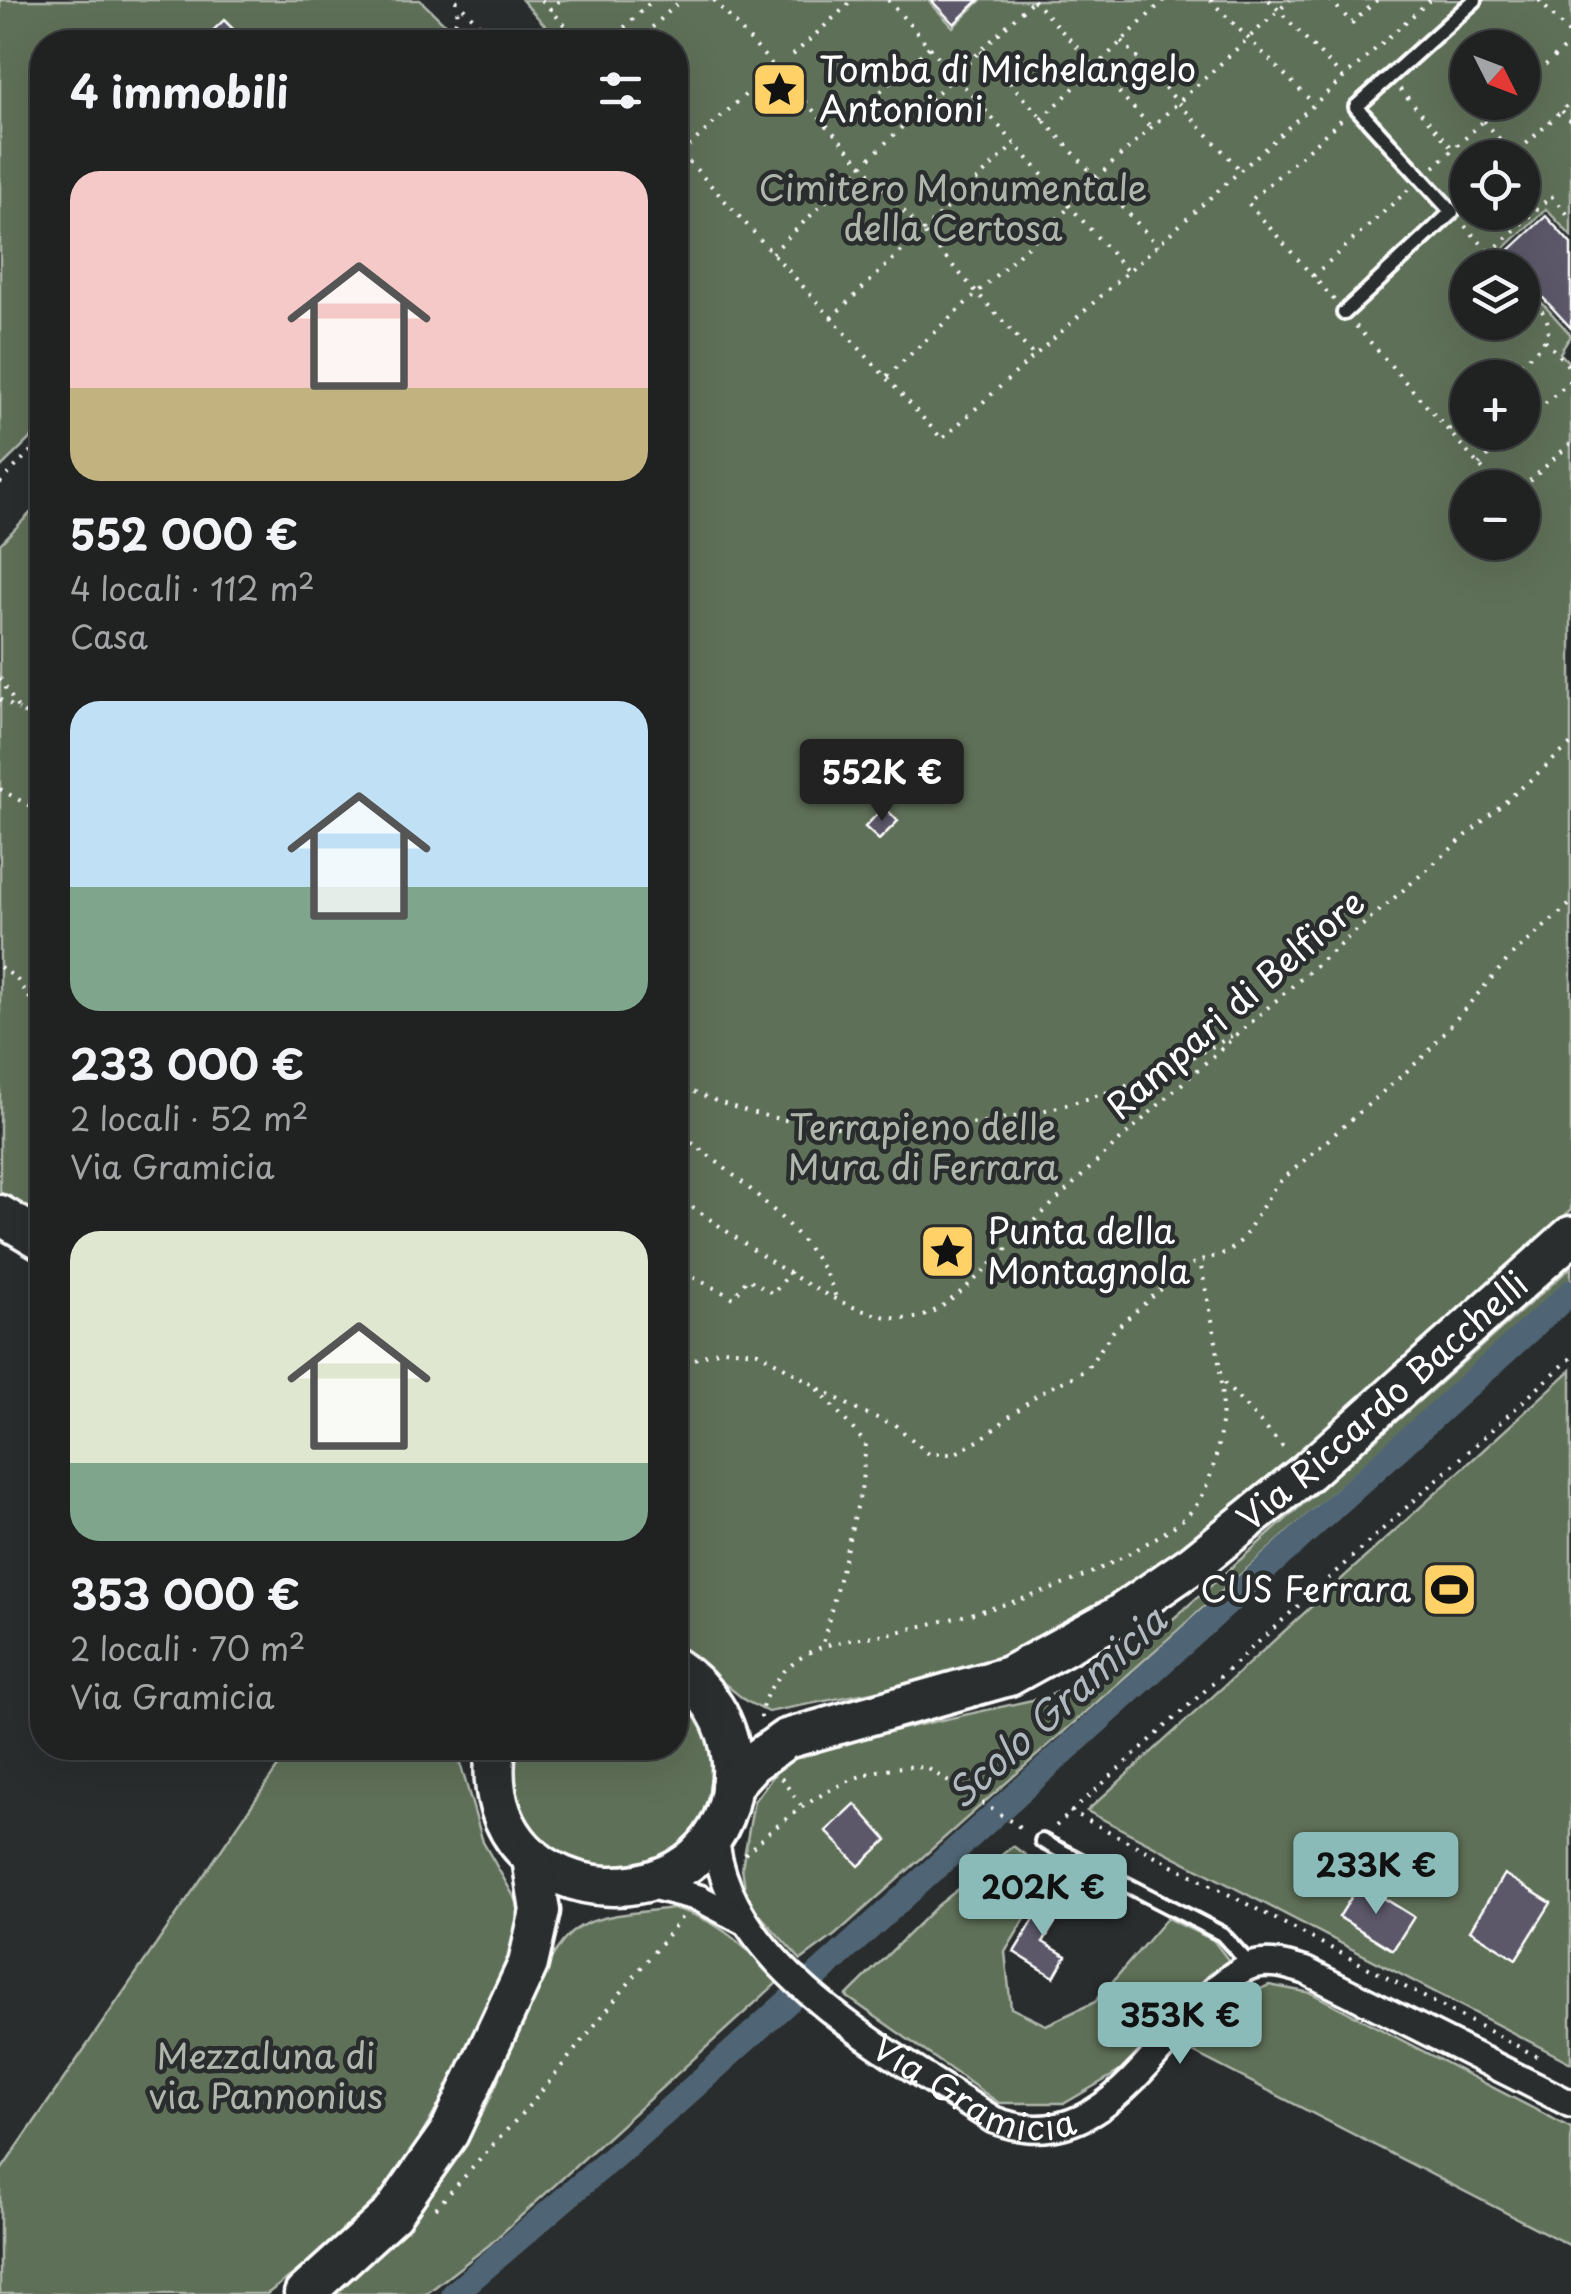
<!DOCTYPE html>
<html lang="it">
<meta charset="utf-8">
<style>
:root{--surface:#202222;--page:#282a2a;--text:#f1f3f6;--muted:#a2a4a5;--line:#3d3f40;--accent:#8bbbb9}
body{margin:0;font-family:"Playpen Sans",sans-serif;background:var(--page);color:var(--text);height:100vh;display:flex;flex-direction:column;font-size:38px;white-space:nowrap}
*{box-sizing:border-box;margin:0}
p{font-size:32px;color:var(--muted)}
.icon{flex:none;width:55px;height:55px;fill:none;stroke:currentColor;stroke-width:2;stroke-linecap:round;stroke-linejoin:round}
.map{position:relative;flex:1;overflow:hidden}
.side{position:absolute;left:30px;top:30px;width:658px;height:1730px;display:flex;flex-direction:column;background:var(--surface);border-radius:40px;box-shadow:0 10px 40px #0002,0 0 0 2px var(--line)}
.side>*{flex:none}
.needle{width:65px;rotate:132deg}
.controls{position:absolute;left:1450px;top:30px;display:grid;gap:20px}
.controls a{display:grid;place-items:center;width:90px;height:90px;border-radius:50%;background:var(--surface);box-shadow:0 10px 40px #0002,0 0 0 2px var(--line);font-size:50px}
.price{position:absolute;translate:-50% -85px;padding:0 22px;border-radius:10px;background:var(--accent);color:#111;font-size:32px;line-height:65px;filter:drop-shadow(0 2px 5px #0008)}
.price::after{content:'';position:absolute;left:50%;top:60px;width:30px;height:22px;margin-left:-15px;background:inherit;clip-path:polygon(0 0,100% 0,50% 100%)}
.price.on{background:#222;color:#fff}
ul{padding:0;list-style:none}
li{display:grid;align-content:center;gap:20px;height:530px;padding:0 40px}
li span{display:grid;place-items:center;height:310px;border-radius:30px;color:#555}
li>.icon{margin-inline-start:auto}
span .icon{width:180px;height:180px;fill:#fffc;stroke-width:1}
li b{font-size:42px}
h2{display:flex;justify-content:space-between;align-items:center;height:120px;padding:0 40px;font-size:42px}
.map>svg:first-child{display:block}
.green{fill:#5f6f58;stroke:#afb7ac;stroke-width:2.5;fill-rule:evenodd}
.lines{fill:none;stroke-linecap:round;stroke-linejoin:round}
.canal{stroke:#506574;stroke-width:25}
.building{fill:#5b596b;stroke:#fff;stroke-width:2.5}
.service-casing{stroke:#fff;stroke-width:20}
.minor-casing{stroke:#fff;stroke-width:32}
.secondary-casing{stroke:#fff;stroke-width:45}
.path{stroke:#fff;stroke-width:4;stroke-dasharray:2.5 8;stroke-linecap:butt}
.service{stroke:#2a2d2e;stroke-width:12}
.minor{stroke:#2a2d2e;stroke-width:25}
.secondary{stroke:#2a2d2e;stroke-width:38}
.labels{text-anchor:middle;stroke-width:9;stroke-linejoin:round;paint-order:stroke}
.poi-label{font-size:35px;fill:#fff;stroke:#2a2d2e;text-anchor:start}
.park-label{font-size:35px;fill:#afb7ac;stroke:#2a2d2e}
.street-label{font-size:35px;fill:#fff;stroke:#2a2d2e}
.water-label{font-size:38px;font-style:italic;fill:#b0bac0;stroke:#2a2d2e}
</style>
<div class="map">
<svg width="1571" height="2294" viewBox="0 0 1571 2294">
<rect width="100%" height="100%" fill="#2a2d2e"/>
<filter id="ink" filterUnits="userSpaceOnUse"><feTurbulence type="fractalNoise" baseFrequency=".01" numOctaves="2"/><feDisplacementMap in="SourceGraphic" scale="20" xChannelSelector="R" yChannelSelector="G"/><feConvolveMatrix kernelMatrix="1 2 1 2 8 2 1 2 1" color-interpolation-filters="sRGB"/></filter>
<g filter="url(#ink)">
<g class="green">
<path d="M0 0H420L449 28 434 42H42V427L0 468Z"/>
<path d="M522 0H928L953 27 981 0H1571V236L1546 209 1498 254 1509 267 1468 268V322H1522L1523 282 1571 335 1560 353 1571 365V1210L1310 1443 1143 1577 1056 1634 992 1662 934 1680 768 1712 746 1701 675 1644V42H560ZM1468 48H1522V102H1468ZM1468 158H1522V212H1468ZM1468 378H1522V432H1468ZM1468 488H1522V542H1468Z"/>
<path d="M42 501V1216L0 1192V544Z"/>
<path d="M1571 1267V1281L835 1935 801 1960 747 1901 742 1868 754 1801 784 1762 842 1742 1046 1697 1119 1660 1164 1627Z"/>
<path d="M1571 1370V2063L1087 1811Z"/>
<path d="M675 1688C684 1699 698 1711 704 1723 715 1742 714 1762 711 1782 691 1918 494 1886 514 1748H675Z"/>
<path d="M291 1748H464L459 1759 483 1842 525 1916 466 2057 397 2178 322 2252 267 2294H0V2172Z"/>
<path d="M1013 1846 1052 1874 1005 1952 1011 2008 1046 2025 1095 2002 1167 1918 1213 1940 1229 1961 1120 2071 1065 2103H999L846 1996 937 1906Z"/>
<path d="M671 1908C717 1917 747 1948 778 1982L489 2245 426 2294H331C395 2242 447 2180 486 2107 509 2063 537 1958 575 1930 598 1913 643 1913 671 1908Z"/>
<path d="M1269 1985 1311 1993 1571 2128V2246L1193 2052 1230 2003Z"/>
</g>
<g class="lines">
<path class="canal" d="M454 2294 676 2103 1571 1292"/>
</g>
<g class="building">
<path d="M931 0H979L954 24Z"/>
<path d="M224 20 246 42H201Z"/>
<path d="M1546 216 1571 244V328L1522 275V268H1515L1504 255Z"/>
<path d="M884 807 898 821 879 840 865 827Z"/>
<path d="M855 1804 887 1840 859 1866 826 1831Z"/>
<path d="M1504 1874 1551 1903 1516 1959 1470 1930Z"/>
<path d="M1360 1883 1414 1917 1393 1950 1339 1917Z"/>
<path d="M1049 1895 1066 1905 1043 1942 1066 1956 1054 1977 1014 1952Z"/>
</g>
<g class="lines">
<defs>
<g id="service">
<path d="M1344 313 1452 212 1356 107 1475 0"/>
<path d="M1042 1841 1222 1934 1251 1966"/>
</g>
<g id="minor">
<path id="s1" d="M715 1831C721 1965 894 2055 994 2120 1090 2156 1139 2069 1198 2007 1213 1991 1232 1972 1253 1965 1271 1960 1289 1966 1306 1971L1571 2104"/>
<path d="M644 1884 699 1898 745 1922"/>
</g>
<g id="secondary">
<path d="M0 1215 42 1240"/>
<path d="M496 1748C472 1927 741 1932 732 1762 729 1722 707 1689 675 1668"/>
<path id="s2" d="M731 1786 752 1763 786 1739 1009 1676 1116 1617 1193 1564 1307 1472 1571 1236"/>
<path d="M304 2294 392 2214 449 2133 528 1964 540 1911 532 1858"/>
</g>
</defs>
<use href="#service" class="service-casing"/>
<use href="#minor" class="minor-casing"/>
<use href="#secondary" class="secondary-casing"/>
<g class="path">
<path d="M456 0 496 42"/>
<path d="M542 0 580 42"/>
<path d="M714 0 1034 356"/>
<path d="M888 0 1128 272"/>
<path d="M1033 0 1151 127"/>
<path d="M1210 0 1314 104"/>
<path d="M1269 0 1343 78"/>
<path d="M1330 0 1352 23 1377 0"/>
<path d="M1539 0 1571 36"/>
<path d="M550 10 560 0"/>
<path d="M1122 41 1241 171"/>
<path d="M446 42 458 17 456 1"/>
<path d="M609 42 653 0"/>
<path d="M637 42 681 0"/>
<path d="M981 51 1158 246"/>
<path d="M793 55 853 0"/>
<path d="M1522 86 1571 42"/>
<path d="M1400 89 1453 149"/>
<path d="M1562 111 1571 121"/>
<path d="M1042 119 1164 0"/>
<path d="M850 120 929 47"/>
<path d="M1484 121 1514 155"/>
<path d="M675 146 942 439 1430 0"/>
<path d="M681 153 755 86"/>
<path d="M1511 158 1571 102"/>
<path d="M1434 167 1504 102"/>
<path d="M1096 178 1290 0"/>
<path d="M1513 212 1522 223"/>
<path d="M1465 226 1504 268"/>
<path d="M772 253 1033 0"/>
<path d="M1490 253 1551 196 1571 218"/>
<path d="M1313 276 1408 190"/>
<path d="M1334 300 1248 203 1342 119"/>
<path d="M831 318 1015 144"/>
<path d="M1356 326 1499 488"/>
<path d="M1545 340 1571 369"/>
<path d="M887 376 1071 206"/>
<path d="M1505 378C1547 338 1569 336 1522 287"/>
<path d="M1522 425 1571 380"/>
<path d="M1449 430 1468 413"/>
<path d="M1479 465 1514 432"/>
<path d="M0 483 42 439"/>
<path d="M1522 488 1571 443"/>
<path d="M0 678 19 710 42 724"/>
<path d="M0 699 19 710"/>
<path d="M0 789 42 813"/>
<path d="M0 967 16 978 42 1016"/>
<path d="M675 1083C841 1168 1082 1127 1236 1033"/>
<path d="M675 1130C727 1169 818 1236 836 1298"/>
<path d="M675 1195C732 1232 852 1333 920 1317 951 1311 1020 1234 1046 1210 1214 1048 1396 899 1571 744"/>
<path d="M675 1268 734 1298 747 1278 773 1294 791 1271"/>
<path d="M675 1366 723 1349 758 1352 857 1410 895 1425 929 1454H954L980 1440 1038 1394 1086 1370 1114 1330 1189 1265 1228 1252 1243 1239 1275 1186 1423 1057 1510 957 1571 903"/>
<path d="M1224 1383 1285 1449"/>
<path d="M818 1389 866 1444 861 1491 822 1647"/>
<path d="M761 1718C761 1688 793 1657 822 1647 845 1639 872 1637 897 1632 985 1611 1068 1592 1147 1543 1169 1530 1191 1518 1203 1494 1238 1418 1216 1340 1200 1262"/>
<path d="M781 1778 802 1807"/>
<path d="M1070 1811 1544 2060"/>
<path d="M1056 1826 1571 1358"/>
<path d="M745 1854C791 1811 860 1758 927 1768L1026 1831"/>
<path d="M436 2208 536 2098 682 1917"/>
</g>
<use href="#service" class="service"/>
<use href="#minor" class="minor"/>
<use href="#secondary" class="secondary"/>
</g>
</g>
<defs>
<symbol id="sight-square" viewBox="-11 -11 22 22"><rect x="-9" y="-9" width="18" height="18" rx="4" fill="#ffd166" stroke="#2a2d2e"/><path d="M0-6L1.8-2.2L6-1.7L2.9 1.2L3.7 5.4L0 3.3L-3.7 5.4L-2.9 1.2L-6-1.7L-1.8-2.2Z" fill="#111"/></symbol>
<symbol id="stadium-square" viewBox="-11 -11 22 22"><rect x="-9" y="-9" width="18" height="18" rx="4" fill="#ffd166" stroke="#2a2d2e"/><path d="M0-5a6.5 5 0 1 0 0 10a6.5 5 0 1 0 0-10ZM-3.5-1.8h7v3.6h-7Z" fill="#111"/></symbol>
</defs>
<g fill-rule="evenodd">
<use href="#sight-square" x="748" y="58" width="63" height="63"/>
<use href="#sight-square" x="916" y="1220" width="63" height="63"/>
<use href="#stadium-square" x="1418" y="1558" width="63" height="63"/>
</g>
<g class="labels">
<g class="poi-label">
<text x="819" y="82">Tomba di Michelangelo<tspan x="819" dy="40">Antonioni</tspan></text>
<text x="987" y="1244">Punta della<tspan x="987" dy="40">Montagnola</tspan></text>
<text x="1411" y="1602" text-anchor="end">CUS Ferrara</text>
</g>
<g class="park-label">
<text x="953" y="201">Cimitero Monumentale<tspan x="953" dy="40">della Certosa</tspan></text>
<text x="923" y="1140">Terrapieno delle<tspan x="923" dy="40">Mura di Ferrara</tspan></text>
<text x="266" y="2069">Mezzaluna di<tspan x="266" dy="40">via Pannonius</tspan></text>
</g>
<g class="street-label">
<text transform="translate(1236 1005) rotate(-41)" y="12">Rampari di Belfiore</text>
<text dy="12" stroke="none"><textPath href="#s2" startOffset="770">Via Riccardo Bacchelli</textPath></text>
<text dy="12" stroke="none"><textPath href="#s1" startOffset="388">Via Gramicia</textPath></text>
</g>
<g class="water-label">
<text transform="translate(1057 1708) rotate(-42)" y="13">Scolo Gramicia</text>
</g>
</g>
</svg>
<div class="controls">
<a><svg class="needle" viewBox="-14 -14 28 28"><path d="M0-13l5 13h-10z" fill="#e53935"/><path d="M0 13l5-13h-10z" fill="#a2a4a5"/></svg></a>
<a><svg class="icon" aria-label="locate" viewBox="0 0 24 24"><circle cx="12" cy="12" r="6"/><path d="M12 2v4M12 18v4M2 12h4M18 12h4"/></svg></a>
<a><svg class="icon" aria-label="layers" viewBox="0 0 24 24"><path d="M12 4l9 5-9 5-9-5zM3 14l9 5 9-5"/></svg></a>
<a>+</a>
<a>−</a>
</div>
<b class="price on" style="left:882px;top:824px">552K €</b>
<b class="price" style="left:1376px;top:1917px">233K €</b>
<b class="price" style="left:1043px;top:1939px">202K €</b>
<b class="price" style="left:1180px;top:2067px">353K €</b>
<section class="side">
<h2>4 immobili<svg class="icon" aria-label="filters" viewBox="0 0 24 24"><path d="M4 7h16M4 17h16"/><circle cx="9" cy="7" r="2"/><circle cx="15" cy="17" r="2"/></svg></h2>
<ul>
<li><span style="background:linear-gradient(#f6c9c9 70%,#c2b280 0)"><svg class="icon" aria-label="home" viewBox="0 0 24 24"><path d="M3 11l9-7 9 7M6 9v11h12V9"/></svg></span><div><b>552 000 €</b><p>4 locali · 112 m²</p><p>Casa</p></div></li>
<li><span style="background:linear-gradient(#bfe0f5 60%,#7fa58c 0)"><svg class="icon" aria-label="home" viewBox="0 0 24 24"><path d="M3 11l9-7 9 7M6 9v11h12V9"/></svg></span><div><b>233 000 €</b><p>2 locali · 52 m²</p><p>Via Gramicia</p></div></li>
<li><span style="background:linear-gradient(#dfe7d0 75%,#7fa58c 0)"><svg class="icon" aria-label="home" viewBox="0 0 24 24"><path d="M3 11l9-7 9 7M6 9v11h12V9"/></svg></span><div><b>353 000 €</b><p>2 locali · 70 m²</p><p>Via Gramicia</p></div></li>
</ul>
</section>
</div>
